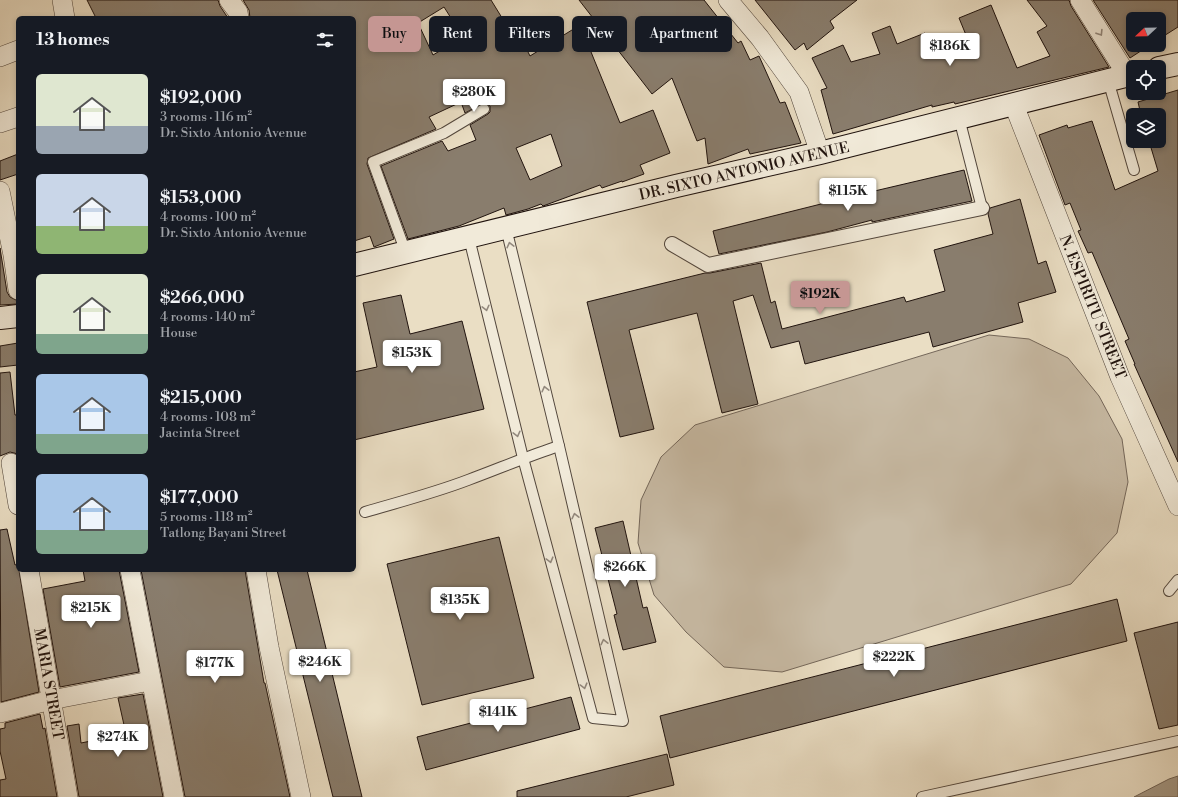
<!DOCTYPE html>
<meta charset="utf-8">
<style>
:root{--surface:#171b24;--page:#242831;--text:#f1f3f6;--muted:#9ea1a6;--accent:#c59692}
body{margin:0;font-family:"Libre Bodoni",serif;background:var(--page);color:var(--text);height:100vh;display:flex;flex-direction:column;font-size:15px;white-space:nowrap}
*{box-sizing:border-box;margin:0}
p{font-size:13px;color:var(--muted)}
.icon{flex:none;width:22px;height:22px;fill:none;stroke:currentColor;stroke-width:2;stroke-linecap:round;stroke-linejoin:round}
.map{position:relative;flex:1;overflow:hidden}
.drawer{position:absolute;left:16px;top:16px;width:340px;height:556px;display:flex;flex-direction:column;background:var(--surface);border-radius:6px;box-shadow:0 2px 6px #0003}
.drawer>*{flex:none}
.top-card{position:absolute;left:368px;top:16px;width:380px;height:36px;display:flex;gap:8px}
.needle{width:26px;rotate:248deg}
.controls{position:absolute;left:1126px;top:12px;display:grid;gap:8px}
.controls a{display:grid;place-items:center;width:40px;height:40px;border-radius:6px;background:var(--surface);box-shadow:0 2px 6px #0003;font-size:20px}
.price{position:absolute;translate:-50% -34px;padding:0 9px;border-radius:4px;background:#fff;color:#222;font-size:13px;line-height:26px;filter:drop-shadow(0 1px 2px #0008)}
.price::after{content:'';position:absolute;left:50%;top:24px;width:12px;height:9px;margin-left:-6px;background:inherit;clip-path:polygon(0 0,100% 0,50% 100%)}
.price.current{background:var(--accent);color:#111}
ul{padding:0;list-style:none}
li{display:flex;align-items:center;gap:12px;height:100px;padding:0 20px}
li span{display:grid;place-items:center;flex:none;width:112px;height:80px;border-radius:6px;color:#555}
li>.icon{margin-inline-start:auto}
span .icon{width:48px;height:48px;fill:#fffc;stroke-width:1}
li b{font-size:17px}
h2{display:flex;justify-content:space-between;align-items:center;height:48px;padding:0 20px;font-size:17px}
.chip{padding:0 14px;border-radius:6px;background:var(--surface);box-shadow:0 2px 6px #0003;font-size:14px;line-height:36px}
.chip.current{background:var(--accent);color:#111}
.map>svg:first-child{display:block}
.green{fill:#c8bba5;stroke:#74675a}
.water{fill:#a59986;stroke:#706356}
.building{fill:#897d6d;stroke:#20130e;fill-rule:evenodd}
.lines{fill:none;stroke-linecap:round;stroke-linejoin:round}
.service-casing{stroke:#52463c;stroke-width:12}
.pedestrian-casing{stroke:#52463c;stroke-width:16}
.minor-casing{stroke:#52463c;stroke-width:20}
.secondary-casing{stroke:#20130e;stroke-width:24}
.service{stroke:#f1ead9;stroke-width:10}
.pedestrian{stroke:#f1ead9;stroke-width:14}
.minor{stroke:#f1ead9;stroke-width:19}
.secondary{stroke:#f1ead9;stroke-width:22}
.oneway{stroke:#93897e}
.labels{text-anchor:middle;stroke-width:3;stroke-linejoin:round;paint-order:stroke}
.street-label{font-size:15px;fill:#20130e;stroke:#f1ead9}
</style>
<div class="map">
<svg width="1178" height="797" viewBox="0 0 1178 797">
<rect width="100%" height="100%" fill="#eadec4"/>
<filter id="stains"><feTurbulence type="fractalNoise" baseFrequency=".005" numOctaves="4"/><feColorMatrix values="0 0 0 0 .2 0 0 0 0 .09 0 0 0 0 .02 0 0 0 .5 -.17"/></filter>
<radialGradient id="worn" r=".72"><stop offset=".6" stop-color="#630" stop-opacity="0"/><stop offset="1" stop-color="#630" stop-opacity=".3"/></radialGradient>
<path class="green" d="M989 335 1029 339 1068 358 1099 396 1122 439 1128 482 1117 533 1071 584 782 672 724 667 686 632 654 595 638 543 641 500 661 457 695 425Z"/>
<path class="water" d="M1178 776V797H1134L1169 779Z"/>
<g class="building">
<path d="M87 0H218L220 6 228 18H96Z"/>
<path d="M243 0H491L520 47 524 44 530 56 580 25 620 123 653 110 670 153 640 165 644 174 622 182V181L602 188 600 185 543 206 541 204 528 209 506 215 504 208 459 226 408 239 381 166 442 141 448 151 476 140 470 125 488 114 490 112V106L484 103 465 113 461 102 429 117 436 129 368 158 367 164 394 239 374 247 370 236 354 241V18H250L249 10ZM444 7 463 37 433 55 418 23ZM551 134 562 166 530 180 516 148Z"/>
<path d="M579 0H704L738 43 741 41 750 60 759 56 780 103 785 102 801 143 750 154 748 149 708 164 705 138 697 141 672 78 652 94Z"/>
<path d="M755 0H857L830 21 834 28 807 50 804 43 795 50Z"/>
<path d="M1027 0H1069L1071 6 1109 67 955 104 954 102 932 107V105L833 134 821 90 827 88 812 58 843 45 851 62 880 54 872 33 890 26 897 44 925 33 931 48 966 35 959 18 991 5 1017 68 1050 56 1037 32 1047 26Z"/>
<path d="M1093 0H1178V27L1159 39V19H1133V45H1150L1130 58Z"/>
<path d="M1178 90V462L1134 364H1135L1125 341 1129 339 1092 252 1088 253 1078 231 1081 230 1070 203 1065 205 1039 135 1067 125 1068 128 1092 121 1115 190 1158 171 1149 141H1159V115H1141L1138 102Z"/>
<path d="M18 154V174L0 180V161Z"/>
<path d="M964 170 972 201 872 222V220L827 232 719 254 713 231 849 197Z"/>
<path d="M1020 199 1038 264 1046 261 1056 292 1018 303 1023 322 933 347 929 332 805 364 799 341 771 348 753 295 733 301 758 404 722 413 697 313 629 330 654 429 620 437 587 302 705 273H710L761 263 771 303 775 301 782 329 904 297 906 302 945 291 934 250 993 234 988 214 990 208Z"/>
<path d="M0 248 7 292 10 297 18 301V304L0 305Z"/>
<path d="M401 295 410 334 462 321 484 409 354 440V372L377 367 363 303Z"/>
<path d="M18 343V365L0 367V346Z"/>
<path d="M10 372 15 415H18V454L10 452 0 456V373Z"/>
<path d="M623 521 643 608 647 607 656 642 623 650 614 615 617 614 595 528Z"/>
<path d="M7 529 15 565 18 564 39 692 1 702 0 530Z"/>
<path d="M499 537 534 678 422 705 387 564Z"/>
<path d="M83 570H119L139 672 60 687 43 589 85 581Z"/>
<path d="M141 570H245L264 683H265L290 797H185Z"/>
<path d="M277 570H307L362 797H333Z"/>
<path d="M1117 599 1127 641 670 758 660 716Z"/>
<path d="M1178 622V725L1159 729 1134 633Z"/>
<path d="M143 694 163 797H79L67 726 79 724 81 743 126 734 118 698Z"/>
<path d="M571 697 580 729 426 770 417 737Z"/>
<path d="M40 714 43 729 45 728 57 797H0V780L6 779 0 751V729L5 728V723Z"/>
<path d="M667 754 674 785 626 797H517V791Z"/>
</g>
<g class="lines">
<defs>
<g id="service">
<path d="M1108 80 1134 170"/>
<path d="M959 118 982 208"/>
<path d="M469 238 523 458 593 718 623 721 559 446 506 228"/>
<path d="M406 253 373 162 444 133 484 109"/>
<path d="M365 512C399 502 434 493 468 480 498 469 528 456 559 446"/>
<path d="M1169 591 1178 580"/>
<path d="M922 797 1178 741"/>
</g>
<path id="pedestrian" d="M672 244 708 265 982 208"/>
<g id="minor">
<path d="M62 0 65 18"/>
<path d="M229 0 238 12 239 18"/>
<path d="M728 0 760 38 799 92 820 153"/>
<path d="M1080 0 1127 75"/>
<path d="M0 57 18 50"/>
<path d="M1014 105 1120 377 1178 506"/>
<path d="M0 123 18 117"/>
<path d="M0 191 13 255 18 290"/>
<path d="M11 463 18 505"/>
<path d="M29 570 68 797"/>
<path d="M130 570 174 797"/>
<path d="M256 570 269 647 301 797"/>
<path d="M0 713 51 700 150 681"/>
</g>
<g id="secondary">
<path d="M1159 68 1178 64"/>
<path d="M354 265 676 186 820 153 1133 74"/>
<path d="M0 318 18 316"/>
</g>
</defs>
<use href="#service" class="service-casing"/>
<use href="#pedestrian" class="pedestrian-casing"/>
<use href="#minor" class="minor-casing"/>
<use href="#secondary" class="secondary-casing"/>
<use href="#service" class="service"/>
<use href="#pedestrian" class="pedestrian"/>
<use href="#minor" class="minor"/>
<use href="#secondary" class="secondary"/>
</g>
<defs><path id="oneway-chevron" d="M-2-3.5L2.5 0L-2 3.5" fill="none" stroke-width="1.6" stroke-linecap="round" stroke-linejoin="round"/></defs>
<g class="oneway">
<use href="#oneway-chevron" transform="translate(1100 33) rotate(58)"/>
<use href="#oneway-chevron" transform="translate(510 245) rotate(-104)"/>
<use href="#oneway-chevron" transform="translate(486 308) rotate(76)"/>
<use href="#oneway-chevron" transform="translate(545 389) rotate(-104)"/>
<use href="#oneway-chevron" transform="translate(517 434) rotate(76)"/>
<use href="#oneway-chevron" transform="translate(575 516) rotate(-103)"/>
<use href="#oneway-chevron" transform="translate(550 560) rotate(75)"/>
<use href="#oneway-chevron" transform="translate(604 642) rotate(-103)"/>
<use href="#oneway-chevron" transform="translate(584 686) rotate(75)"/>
</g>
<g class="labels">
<g class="street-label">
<text transform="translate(744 171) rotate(-13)" y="5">DR. SIXTO ANTONIO AVENUE</text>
<text transform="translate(1093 307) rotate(68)" y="5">N. ESPIRITU STREET</text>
<text transform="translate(49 684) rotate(80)" y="5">MARIA STREET</text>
</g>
</g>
<rect width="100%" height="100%" filter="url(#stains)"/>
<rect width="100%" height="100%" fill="url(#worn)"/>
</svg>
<div class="controls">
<a><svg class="needle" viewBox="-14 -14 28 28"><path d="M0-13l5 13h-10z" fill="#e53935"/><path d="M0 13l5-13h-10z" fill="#9ea1a6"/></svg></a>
<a><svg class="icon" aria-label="locate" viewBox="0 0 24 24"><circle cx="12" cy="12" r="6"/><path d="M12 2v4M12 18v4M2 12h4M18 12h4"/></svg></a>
<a><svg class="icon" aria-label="layers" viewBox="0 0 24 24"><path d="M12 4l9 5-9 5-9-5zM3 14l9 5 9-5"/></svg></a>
</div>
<b class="price" style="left:950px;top:67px">$186K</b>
<b class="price" style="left:474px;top:113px">$280K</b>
<b class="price" style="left:848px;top:212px">$115K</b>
<b class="price current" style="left:820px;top:315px">$192K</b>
<b class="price" style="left:412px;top:374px">$153K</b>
<b class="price" style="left:625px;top:588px">$266K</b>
<b class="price" style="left:460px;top:621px">$135K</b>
<b class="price" style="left:91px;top:629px">$215K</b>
<b class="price" style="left:894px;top:678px">$222K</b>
<b class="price" style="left:320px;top:683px">$246K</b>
<b class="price" style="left:215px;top:684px">$177K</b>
<b class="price" style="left:498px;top:733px">$141K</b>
<b class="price" style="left:118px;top:758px">$274K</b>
<div class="top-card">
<a class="chip current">Buy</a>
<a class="chip">Rent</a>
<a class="chip">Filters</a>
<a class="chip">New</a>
<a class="chip">Apartment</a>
</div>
<section class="drawer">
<h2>13 homes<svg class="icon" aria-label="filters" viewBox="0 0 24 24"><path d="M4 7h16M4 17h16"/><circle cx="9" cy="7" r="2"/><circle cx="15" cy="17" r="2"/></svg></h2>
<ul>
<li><span style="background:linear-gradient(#dfe7d0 65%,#9aa5b1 0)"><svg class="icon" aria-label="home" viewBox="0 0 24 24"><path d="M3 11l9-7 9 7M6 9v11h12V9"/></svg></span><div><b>$192,000</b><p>3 rooms · 116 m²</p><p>Dr. Sixto Antonio Avenue</p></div></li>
<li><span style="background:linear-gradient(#c9d6e8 65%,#8fb573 0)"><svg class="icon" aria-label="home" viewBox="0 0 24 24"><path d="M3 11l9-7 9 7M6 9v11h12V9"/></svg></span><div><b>$153,000</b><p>4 rooms · 100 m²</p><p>Dr. Sixto Antonio Avenue</p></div></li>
<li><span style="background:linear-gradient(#dfe7d0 75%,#7fa58c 0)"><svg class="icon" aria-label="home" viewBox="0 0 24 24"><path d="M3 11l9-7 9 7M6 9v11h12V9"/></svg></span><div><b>$266,000</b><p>4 rooms · 140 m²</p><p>House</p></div></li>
<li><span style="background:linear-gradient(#a9c7e8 75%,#7fa58c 0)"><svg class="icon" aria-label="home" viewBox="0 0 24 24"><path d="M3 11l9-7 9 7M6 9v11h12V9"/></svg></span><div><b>$215,000</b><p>4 rooms · 108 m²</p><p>Jacinta Street</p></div></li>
<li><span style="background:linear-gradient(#a9c7e8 70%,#7fa58c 0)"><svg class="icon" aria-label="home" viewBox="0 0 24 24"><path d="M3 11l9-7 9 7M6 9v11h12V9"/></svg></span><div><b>$177,000</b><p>5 rooms · 118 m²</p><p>Tatlong Bayani Street</p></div></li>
</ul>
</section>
</div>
